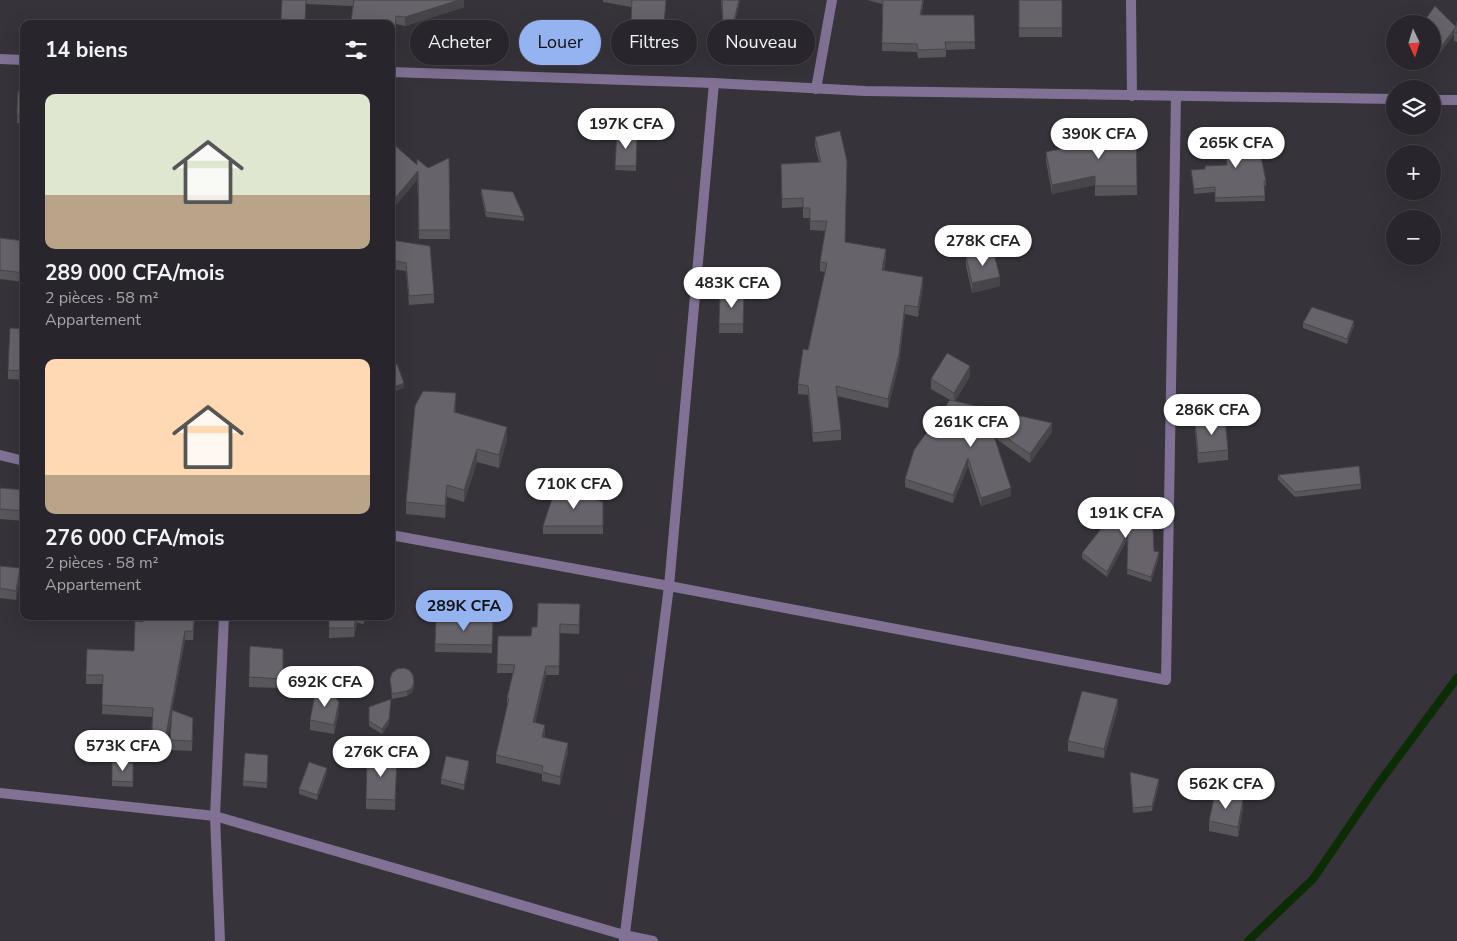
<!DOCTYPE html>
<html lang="fr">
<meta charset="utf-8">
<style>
:root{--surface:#28262c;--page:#343238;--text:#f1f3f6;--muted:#a5a5a9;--line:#444348;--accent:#95b2f1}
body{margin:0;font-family:"Nunito Sans",sans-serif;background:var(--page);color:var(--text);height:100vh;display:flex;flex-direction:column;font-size:19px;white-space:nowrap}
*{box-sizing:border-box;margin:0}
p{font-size:16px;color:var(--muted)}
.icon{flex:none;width:28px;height:28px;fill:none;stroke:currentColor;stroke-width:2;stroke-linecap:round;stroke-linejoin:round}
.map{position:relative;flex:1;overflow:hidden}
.details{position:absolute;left:20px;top:20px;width:375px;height:600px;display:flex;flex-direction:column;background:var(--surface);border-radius:10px;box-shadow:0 5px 20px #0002,0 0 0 1px var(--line)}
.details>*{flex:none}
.top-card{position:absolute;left:410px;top:20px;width:475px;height:45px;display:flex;gap:10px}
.needle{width:32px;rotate:176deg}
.tools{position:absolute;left:1386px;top:15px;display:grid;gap:10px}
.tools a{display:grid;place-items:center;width:55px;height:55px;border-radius:50%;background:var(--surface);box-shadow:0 5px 20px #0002,0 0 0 1px var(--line);font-size:25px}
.price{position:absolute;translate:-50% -42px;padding:0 11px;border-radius:18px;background:#fff;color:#222;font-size:16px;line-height:32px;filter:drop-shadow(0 1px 2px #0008)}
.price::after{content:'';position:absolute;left:50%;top:30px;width:15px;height:11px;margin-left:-8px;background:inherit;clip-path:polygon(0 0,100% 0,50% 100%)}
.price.selected{background:var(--accent);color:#111}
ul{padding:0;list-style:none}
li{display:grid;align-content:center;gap:10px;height:265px;padding:0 25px}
li span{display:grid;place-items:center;height:155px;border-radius:10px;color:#555}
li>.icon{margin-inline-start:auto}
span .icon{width:90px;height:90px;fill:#fffc;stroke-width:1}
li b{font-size:21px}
h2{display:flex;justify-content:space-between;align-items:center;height:60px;padding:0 25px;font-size:21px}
.chip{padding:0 18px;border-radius:22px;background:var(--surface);box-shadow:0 5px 20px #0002,0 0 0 1px var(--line);font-size:18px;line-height:45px}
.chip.selected{background:var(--accent);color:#111}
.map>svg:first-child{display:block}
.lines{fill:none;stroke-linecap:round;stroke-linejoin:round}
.stream{stroke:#0c2c05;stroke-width:8}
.minor{stroke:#817295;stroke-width:10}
.wall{fill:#58555b}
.shaded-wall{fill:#47454a}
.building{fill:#66636a;stroke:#47454a}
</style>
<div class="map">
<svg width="1457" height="941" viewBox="0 0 1457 941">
<rect width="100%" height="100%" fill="#36333a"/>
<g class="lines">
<path class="stream" d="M1248 941 1313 879 1376 787 1457 678"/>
<g class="minor">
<path d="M1131 0 1132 96"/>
<path d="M0 59 24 60"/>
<path d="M391 72 714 83 865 91 1395 99"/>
<path d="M816 89 832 0"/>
<path d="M1432 100H1457"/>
<path d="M0 455 24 461"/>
<path d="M391 535 669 586 1166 680 1176 96"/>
<path d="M0 793 215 816 624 935 653 941"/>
<path d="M220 941 215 816 224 616"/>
<path d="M624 941 669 586 714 83"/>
</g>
</g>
<g class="wall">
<path d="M282 0H464V7L405 26 396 24 395 39H391V24H351L353 6 306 4 305 24H281Z"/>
<path d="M603 0H666L664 33 631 30V7L603 2Z"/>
<path d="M721 0H740L729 47 724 46Z"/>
<path d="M867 0H924L921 15H974L975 49 946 50V57L918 58 917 52 882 51V4Z"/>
<rect x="1019" y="0" width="43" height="37"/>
<path d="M1457 22V42L1454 41V34L1436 58 1432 55V24L1455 27Z"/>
<path d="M18 91H24V123H17Z"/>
<path d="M1136 122 1137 195 1095 196V185L1052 194 1046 161V152L1114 138V124Z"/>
<path d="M617 133 637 134 636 171 615 170Z"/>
<path d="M815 137 845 242 886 258 884 271 923 286 918 317 905 314 899 363 888 408 837 396 841 430V440L813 442 808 395 798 394V384L808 350 825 272 820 271V262L825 231 810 230V218H803V207L782 208 781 164 819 162 815 146Z"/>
<path d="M449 158 450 239H419L417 165 428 168Z"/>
<path d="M1191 170 1266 181V186H1264L1265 201 1215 202V192L1194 194Z"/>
<path d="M481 189 524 217V221L486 217 481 194Z"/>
<path d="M0 238 24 241V282L0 279Z"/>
<path d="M391 240 434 294V303L409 305 406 271 391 269Z"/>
<path d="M966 256 1000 286 972 293 966 266Z"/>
<path d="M720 294H744L743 333H719Z"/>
<path d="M1303 323 1354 326 1347 344 1303 328Z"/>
<path d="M24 329V380L8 379V370Z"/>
<path d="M970 376 955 401 1052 432 1030 463 995 438 1011 496 981 506 968 466 953 503 905 487V479L950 400 931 389V379Z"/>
<path d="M456 406 455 412 507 439 499 468 477 462 464 502 447 497 445 518 406 514V502Z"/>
<path d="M1195 421 1228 450V460L1198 463 1195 431Z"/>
<path d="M1278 475 1361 484V489L1295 497 1278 480Z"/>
<path d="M0 488 24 490V521L0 519Z"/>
<path d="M603 502V534H543V526Z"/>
<path d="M1104 525 1154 551 1159 557 1151 582 1127 574 1128 538 1107 577 1082 558V553Z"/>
<path d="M0 566 20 578 16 600 0 598Z"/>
<path d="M580 613 579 634 560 633 559 675H546L535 723 545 734 544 737 568 752 560 785 542 781V774L496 763V755L507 706V698L513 673H497L498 636H531L537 627Z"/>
<path d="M143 616H195L193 640H185L172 710 193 727 192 751 170 750 172 715 163 760 151 758 152 717 102 714 103 684H86V675L134 651 143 622Z"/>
<path d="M329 616H364V624L357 623 354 637 329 638Z"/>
<path d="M493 620 492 653 435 652V644Z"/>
<path d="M283 649V688L249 687V677Z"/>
<path d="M390 679 414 687 412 692 407 696 392 699Z"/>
<path d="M369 707 389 724 382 734 369 726Z"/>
<path d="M1118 708 1104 758 1068 751V741Z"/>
<path d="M339 712 334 734 310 730V720Z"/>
<path d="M397 758 395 810 366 809V799Z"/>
<path d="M268 760 267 788 243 786V781Z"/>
<path d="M112 762 133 763V787L112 786Z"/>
<path d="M469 766 464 790 441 784V779Z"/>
<path d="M327 773 317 800 299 794V789Z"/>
<path d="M1130 777 1159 784 1152 811 1133 813Z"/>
<path d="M1243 808 1238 837 1209 831V821Z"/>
</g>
<g class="shaded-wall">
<path d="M459 0H464V7L405 26V17Z"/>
<path d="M739 0H740L729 47V42Z"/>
<path d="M923 0H924L920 23V15Z"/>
<path d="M1456 27 1454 34 1436 58V53Z"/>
<path d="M418 171V179L391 211V203Z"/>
<path d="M1095 176V185L1052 194V185Z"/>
<path d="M886 249V258L882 280V270Z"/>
<path d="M923 277V286L918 317V307Z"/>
<path d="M1000 277V286L972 293V283Z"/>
<path d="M905 305V314L899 363 888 408V399Z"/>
<path d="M1354 321V326L1347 344V339Z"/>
<path d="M970 366V376L954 402V393Z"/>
<path d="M404 383V388L391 393V388Z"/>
<path d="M456 393V406L454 424V412Z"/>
<path d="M1052 423V432L1030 463V454Z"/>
<path d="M507 427V439L499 468V455Z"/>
<path d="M477 449V462L464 502V490Z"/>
<path d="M968 458V466L953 503V495Z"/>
<path d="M447 485V497L445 518V506Z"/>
<path d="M1011 488V496L981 506V498Z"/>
<path d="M1128 532V537L1107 577V572Z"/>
<path d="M1159 552V557L1151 582V577Z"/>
<path d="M20 568V578L16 600V591Z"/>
<path d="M356 616 357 623 354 637V628Z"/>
<path d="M185 631V640L163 760V751Z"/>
<path d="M546 666V675L533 731V722Z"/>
<path d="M414 682V687L412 692 407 696V691Z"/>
<path d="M1118 699V708L1104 758V749Z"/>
<path d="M339 702V712L334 734V725Z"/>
<path d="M391 704 389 724 382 734V729Z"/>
<path d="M545 725V734L542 746V737Z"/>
<path d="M568 743V752L560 785V777Z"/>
<path d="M469 761V766L464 790V785Z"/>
<path d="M327 768V773L317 800V795Z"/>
<path d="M1159 779V784L1152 811V806Z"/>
<path d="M1243 799V808L1238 837V827Z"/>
</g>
<g class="building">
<path d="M282 0H306L305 21 281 19Z"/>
<path d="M354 0H459L405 17 396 16 395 31H391V24H372V23L351 21Z"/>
<path d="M632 0H666L664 23 631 21Z"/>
<path d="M722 0H739L729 42 724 41Z"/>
<path d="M883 0H923L920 15H974L975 42H945L946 49 918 50 917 44 882 43Z"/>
<rect x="1019" y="0" width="43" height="28"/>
<path d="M1435 6 1456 27 1436 53 1432 50V24H1422Z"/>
<path d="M1457 22V33L1454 32Z"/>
<path d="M18 91H24V115H17Z"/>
<path d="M1136 122 1137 186H1095V176L1052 185 1046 152 1115 138 1114 124Z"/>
<path d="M1255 128 1266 181H1264L1265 196 1215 198V187L1194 189 1191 170 1205 169V166L1227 165 1224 134Z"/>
<path d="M840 131 847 161 845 242 886 249 882 270 923 277 918 307 905 305 899 354 888 399 836 386 841 430 813 433 808 386 798 384 803 349 808 350 827 263 820 262 827 221H810V208H803V198L782 199 781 164 821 162 815 137Z"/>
<path d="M617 133 637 134 636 166H615Z"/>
<path d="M391 142 417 165V159L428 168 449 158 450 230H419L418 171 391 203Z"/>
<path d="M481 189 513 192 524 217 486 212Z"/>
<path d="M0 238 24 241V273L0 270Z"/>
<path d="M391 240 430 246 434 294 409 296 406 263 391 260Z"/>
<path d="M993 250 1000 277 972 283 966 256Z"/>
<path d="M720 294H744L743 324H719Z"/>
<path d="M1312 307 1354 321 1347 339 1303 323Z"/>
<path d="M10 328 24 329V371L8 370Z"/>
<path d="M947 353 970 366 954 393 931 379Z"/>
<path d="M397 364 404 383 391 388V366Z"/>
<path d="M423 391 456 393 454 412 507 427 499 455 477 449 464 490 447 485 445 506 406 502 415 406Z"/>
<path d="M950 400 1052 423 1030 454 991 427 1011 488 981 498 968 458 953 495 905 479 914 450Z"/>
<path d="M1225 418 1228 450 1198 453 1195 421Z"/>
<path d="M1359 466 1361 484 1295 492 1278 475Z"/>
<path d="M556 487 603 502V526H543Z"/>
<path d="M0 488 24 490V511L0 509Z"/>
<path d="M1119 498 1137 508 1152 507 1154 551 1159 552 1151 577 1127 569 1128 532 1107 572 1082 553 1104 525Z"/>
<path d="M0 566 20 568 16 591 0 588Z"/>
<path d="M538 603 580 604 579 625 560 624 559 666H546L533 722 545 725 542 737 568 743 560 777 542 772 543 766 496 755 509 698H507L515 665 497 664 498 636H531L532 627H537Z"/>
<path d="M143 616H194L193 631H185L163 751 151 750 153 708 102 705 103 675H86L87 649 134 651 135 621 143 622Z"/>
<path d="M329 616H356L354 628H329Z"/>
<path d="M436 618 493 620 492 645 435 644Z"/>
<path d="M250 646 283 649V679L249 677Z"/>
<path d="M404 668 409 670 413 675 414 682 412 688 407 691 392 694 390 679 392 673 397 669Z"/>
<path d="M316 690 332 693 339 702 334 725 310 720Z"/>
<path d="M1082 691 1118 699 1104 749 1068 741Z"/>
<path d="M391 699 389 719 382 729 369 721V707Z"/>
<path d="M172 710 193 718 192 741 170 740Z"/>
<path d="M245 753 268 755 267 783 243 781Z"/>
<path d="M446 756 469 761 464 785 441 779Z"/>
<path d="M367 757 397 758 395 800 366 799Z"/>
<path d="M112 762 133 763V782L112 781Z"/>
<path d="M309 762 327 768 317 795 299 789Z"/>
<path d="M1130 772 1159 779 1152 806 1133 808Z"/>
<path d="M1215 793 1243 799 1238 827 1209 821Z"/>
</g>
</svg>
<div class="tools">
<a><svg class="needle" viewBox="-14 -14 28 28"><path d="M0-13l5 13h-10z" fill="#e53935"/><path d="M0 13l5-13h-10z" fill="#a5a5a9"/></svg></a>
<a><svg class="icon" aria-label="layers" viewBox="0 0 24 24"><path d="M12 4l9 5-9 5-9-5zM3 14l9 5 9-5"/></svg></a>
<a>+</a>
<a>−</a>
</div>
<b class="price" style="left:626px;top:150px">197K CFA</b>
<b class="price" style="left:1099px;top:160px">390K CFA</b>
<b class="price" style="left:1236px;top:169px">265K CFA</b>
<b class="price" style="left:983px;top:267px">278K CFA</b>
<b class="price" style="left:732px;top:309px">483K CFA</b>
<b class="price" style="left:1212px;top:436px">286K CFA</b>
<b class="price" style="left:971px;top:448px">261K CFA</b>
<b class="price" style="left:574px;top:510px">710K CFA</b>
<b class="price" style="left:1126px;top:539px">191K CFA</b>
<b class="price selected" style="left:464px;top:632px">289K CFA</b>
<b class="price" style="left:325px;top:708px">692K CFA</b>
<b class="price" style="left:123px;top:772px">573K CFA</b>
<b class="price" style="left:381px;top:778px">276K CFA</b>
<b class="price" style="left:1226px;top:810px">562K CFA</b>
<div class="top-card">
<a class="chip">Acheter</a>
<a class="chip selected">Louer</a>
<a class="chip">Filtres</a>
<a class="chip">Nouveau</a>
</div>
<section class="details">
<h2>14 biens<svg class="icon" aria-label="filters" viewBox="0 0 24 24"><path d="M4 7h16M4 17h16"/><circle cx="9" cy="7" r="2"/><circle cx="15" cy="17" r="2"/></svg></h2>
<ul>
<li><span style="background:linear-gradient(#dfe7d0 65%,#b9a48a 0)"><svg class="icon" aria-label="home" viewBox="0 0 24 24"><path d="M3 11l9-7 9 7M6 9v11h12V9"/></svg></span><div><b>289 000 CFA/mois</b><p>2 pièces · 58 m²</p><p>Appartement</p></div></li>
<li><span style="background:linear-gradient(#ffd9b3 75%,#b9a48a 0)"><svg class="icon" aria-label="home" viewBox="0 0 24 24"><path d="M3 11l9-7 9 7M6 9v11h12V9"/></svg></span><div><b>276 000 CFA/mois</b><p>2 pièces · 58 m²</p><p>Appartement</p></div></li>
</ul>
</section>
</div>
